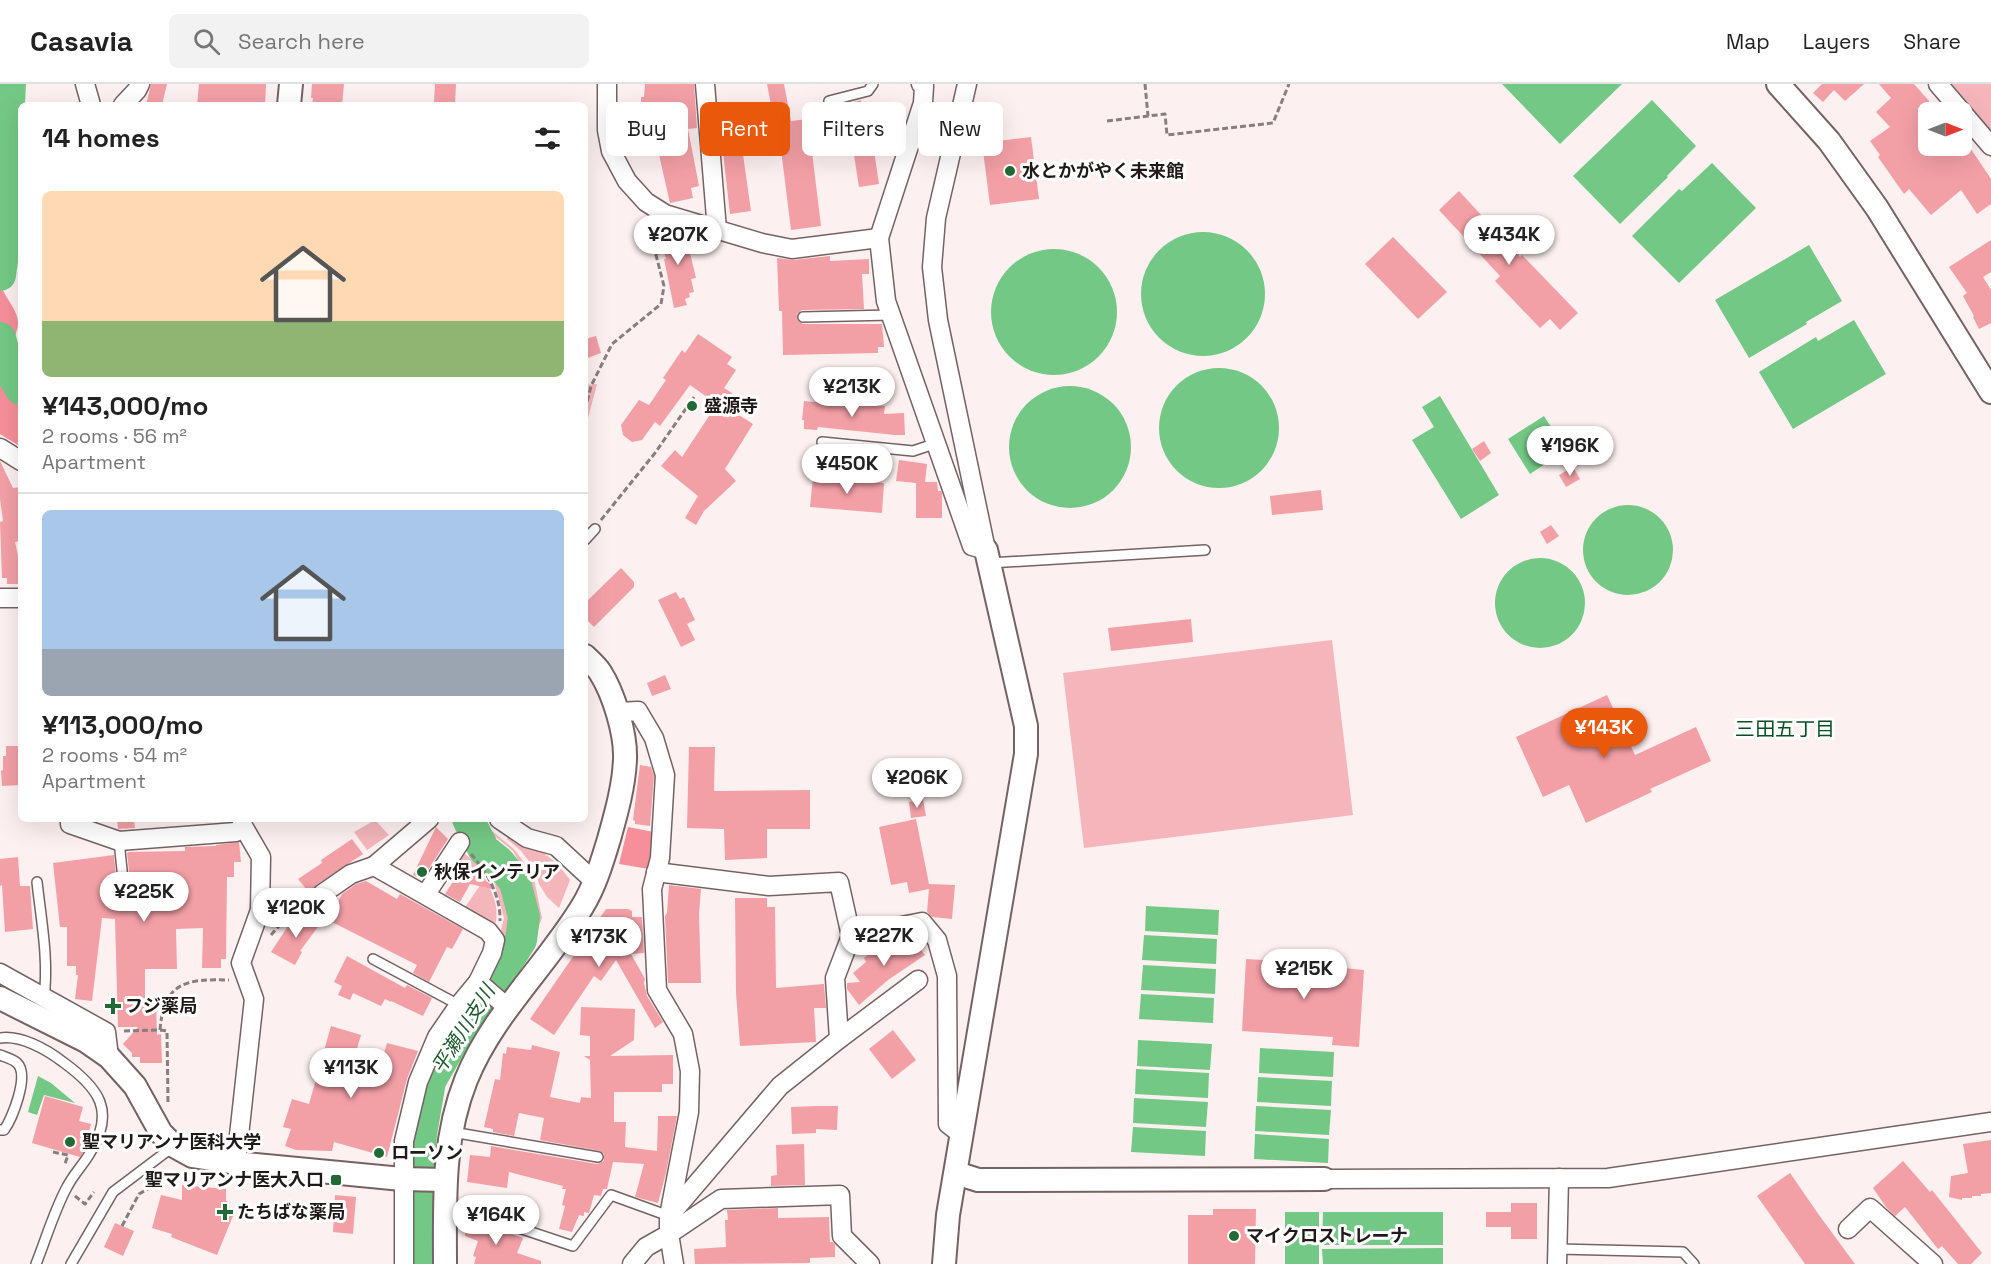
<!DOCTYPE html>
<meta charset="utf-8">
<style>
:root{--surface:#fff;--page:#f2f2f2;--text:#222;--muted:#767676;--line:#e0e0e0;--accent:#ea580c}
body{margin:0;font-family:"Space Grotesk","Noto Sans JP",sans-serif;background:var(--page);color:var(--text);height:100vh;display:flex;flex-direction:column;font-size:22px;white-space:nowrap}
*{box-sizing:border-box;margin:0}
p{font-size:20px;color:var(--muted)}
.icon{flex:none;width:33px;height:33px;fill:none;stroke:currentColor;stroke-width:2;stroke-linecap:round;stroke-linejoin:round}
.map{position:relative;flex:1;overflow:hidden}
.details{position:absolute;left:18px;top:18px;width:570px;height:720px;display:flex;flex-direction:column;background:var(--surface);border-radius:9px;box-shadow:0 6px 24px #0002}
.details>*{flex:none}
.top-card{position:absolute;left:606px;top:18px;width:570px;height:54px;display:flex;gap:12px}
.needle{width:39px;rotate:90deg}
.buttons{position:absolute;left:1918px;top:18px;display:grid;gap:12px}
.buttons a{display:grid;place-items:center;width:54px;height:54px;border-radius:9px;background:var(--surface);box-shadow:0 6px 24px #0002;font-size:30px}
.price{position:absolute;translate:-50% -51px;padding:0 14px;border-radius:21px;background:#fff;color:#222;font-size:20px;line-height:39px;filter:drop-shadow(0 2px 3px #0008)}
.price::after{content:'';position:absolute;left:50%;top:36px;width:18px;height:14px;margin-left:-9px;background:inherit;clip-path:polygon(0 0,100% 0,50% 100%)}
.price.on{background:var(--accent);color:#fff}
ul{padding:0;list-style:none}
li{display:grid;align-content:center;gap:12px;height:318px;padding:0 24px}
li+li{border-top:2px solid var(--line)}
li span{display:grid;place-items:center;height:186px;border-radius:9px;color:#555}
li>.icon{margin-inline-start:auto}
span .icon{width:108px;height:108px;fill:#fffc;stroke-width:1}
li b{font-size:26px}
h2{display:flex;justify-content:space-between;align-items:center;height:72px;padding:0 24px;font-size:26px}
.tag{padding:0 21px;border-radius:9px;background:var(--surface);box-shadow:0 6px 24px #0002;font-size:21px;line-height:54px}
.tag.on{background:var(--accent);color:#fff}
header{display:flex;align-items:center;gap:36px;box-sizing:border-box;height:84px;padding:0 30px;background:var(--surface);border-bottom:2px solid var(--line)}
header strong{font-size:28px}
nav{display:flex;gap:33px;margin-inline-start:auto;font-size:21px}
.search{width:420px;height:54px;background:var(--page);display:flex;align-items:center;gap:15px;box-sizing:border-box;padding:0 21px;border-radius:9px;color:var(--muted);font-size:22px}
.map>svg:first-child{display:block}
.green{fill:#f5b6bb}
.forest{fill:#f78f9a}
.water{fill:#74c885}
.lines{fill:none;stroke-linecap:round;stroke-linejoin:round}
.river{stroke:#74c885;stroke-width:32}
.building{fill:#f39fa6}
.service-casing{stroke:#756364;stroke-width:12}
.minor-casing{stroke:#756364;stroke-width:21}
.tertiary-casing{stroke:#756364;stroke-width:26}
.path{stroke:#887e7e;stroke-width:3;stroke-dasharray:6 3;stroke-linecap:butt}
.service{stroke:#fff;stroke-width:9}
.minor{stroke:#fff;stroke-width:18}
.tertiary{stroke:#fff;stroke-width:22}
.poi-dot{fill:#236936;stroke:#fff;stroke-width:2}
.labels{text-anchor:middle;stroke-width:6;stroke-linejoin:round;paint-order:stroke}
.poi-label{font-size:18px;font-weight:bold;fill:#201919;stroke:#fff;text-anchor:start}
.neighbourhood-label{font-size:20px;fill:#074e20;stroke:#fff}
.water-label{font-size:20px;font-style:italic;fill:#1f5a2e;stroke:#fff}
</style>
<header>
<strong>Casavia</strong>
<div class="search"><svg class="icon" aria-label="search" viewBox="0 0 24 24"><circle cx="10" cy="10" r="6"/><path d="M15 15l6 6"/></svg>Search here</div>
<nav><a>Map</a><a>Layers</a><a>Share</a></nav>
</header>
<div class="map">
<svg width="1991" height="1180" viewBox="0 0 1991 1180">
<rect width="100%" height="100%" fill="#fdf0f0"/>
<g class="green">
<path d="M1949 0H1991V49Z"/>
<path d="M597 300 585 346V301Z"/>
<path d="M1332 556 1353 731 1084 764 1063 589Z"/>
<path d="M375 736 389 751 367 766 354 748Z"/>
<path d="M478 736 514 765 533 790 542 834 534 855 516 878 515 875 529 844 526 823 519 798 525 789 513 767 496 753H488L479 744Z"/>
<path d="M454 744C484 769 510 786 517 826 518 833 521 842 520 849 516 865 500 882 489 895L504 834 494 797 486 782 460 753Z"/>
<path d="M510 751C537 765 552 770 570 796L559 824 547 813 539 800 535 785 521 767 507 755Z"/>
<path d="M485 754C504 758 512 772 521 787L517 794 496 770Z"/>
<path d="M461 766 477 781 481 792 453 775Z"/>
<path d="M485 794C495 815 500 824 494 847L464 825Z"/>
</g>
<g class="forest">
<path d="M0 0H16L21 21V41L7 55 0 59Z"/>
<path d="M0 197C3 213 16 222 18 237 19 243 15 249 15 256 15 264 16 277 21 284V363L0 350Z"/>
<path d="M628 743 659 749 649 785 619 780Z"/>
</g>
<g class="water">
<path d="M1502 0H1622L1560 60Z"/>
<path d="M1652 16 1696 62 1667 92 1668 93 1620 140 1573 92Z"/>
<path d="M1712 79 1756 124 1679 199 1632 152 1679 105 1682 107Z"/>
<circle cx="1203" cy="210" r="62"/>
<path d="M1809 161 1842 217 1806 238 1807 240 1749 274 1715 216Z"/>
<circle cx="1054" cy="228" r="63"/>
<path d="M1854 236 1886 290 1793 345 1759 288 1816 253 1818 257Z"/>
<circle cx="1219" cy="344" r="60"/>
<circle cx="1070" cy="363" r="61"/>
<path d="M1440 312 1499 411 1461 435 1412 356 1434 343 1422 323Z"/>
<path d="M1544 332 1566 366 1530 390 1508 355Z"/>
<circle cx="1628" cy="466" r="45"/>
<circle cx="1540" cy="519" r="45"/>
<path d="M1146 822 1219 826 1218 851 1145 847Z"/>
<path d="M1144 851 1217 855 1216 880 1142 876Z"/>
<path d="M1143 881 1216 885 1215 910 1141 906Z"/>
<path d="M1141 910 1214 914 1213 939 1139 935Z"/>
<path d="M1138 956 1212 960 1210 986 1137 982Z"/>
<path d="M1260 964 1334 968 1333 993 1259 989Z"/>
<path d="M1136 985 1209 989 1208 1014 1135 1010Z"/>
<path d="M38 992 51 999 75 1019 44 1011 37 1031 28 1028Z"/>
<path d="M1258 993 1332 997 1331 1022 1257 1018Z"/>
<path d="M1134 1014 1208 1018 1206 1043 1133 1039Z"/>
<path d="M1256 1022 1331 1026 1329 1051 1255 1047Z"/>
<path d="M1133 1043 1206 1047 1205 1072 1131 1068Z"/>
<path d="M1255 1050 1329 1055 1328 1079 1254 1075Z"/>
<rect x="1285" y="1128" width="34" height="52"/>
<path d="M1323 1128H1443V1161H1322Z"/>
<path d="M1443 1164V1180H1323L1322 1165Z"/>
</g>
<g class="lines">
<g class="river">
<path d="M0 191 15 80V59L9 18 10 0"/>
<path d="M0 254 8 284 21 305"/>
<path d="M419 1180 418 1094 421 1050 430 997 453 957 500 889 521 856 524 833 515 798 499 778 484 766 468 735"/>
</g>
</g>
<g class="building">
<path d="M151 0H167L162 21H146Z"/>
<path d="M199 0H266L265 21H197Z"/>
<path d="M312 0H344L342 21H312L313 14H311Z"/>
<path d="M435 0H456L455 20 434 18Z"/>
<path d="M645 0H694L697 44 688 45 699 102 691 104 693 114 670 119 657 62 625 68 621 46 641 43V13H644Z"/>
<path d="M767 0H784L791 37 808 35 821 142 791 146 776 25 772 26Z"/>
<path d="M1822 0H1864L1845 17 1834 6 1823 18 1813 9Z"/>
<path d="M1879 0H1914L1929 17V62H1969L1991 95V120L1977 130 1961 106 1931 131 1909 105 1904 110 1878 73 1880 71 1870 57 1890 43 1876 28 1891 14Z"/>
<path d="M861 16 862 20 867 19 879 100 859 103 846 20Z"/>
<path d="M718 24 736 25 735 35H738L751 127 730 130Z"/>
<path d="M1031 53 1039 115 990 121 982 59Z"/>
<path d="M1459 107 1520 173 1522 171 1578 229 1560 246 1550 235 1540 244 1495 197 1500 192 1439 126Z"/>
<path d="M678 146 685 148 696 194 691 195 694 208 689 209 690 213 685 215 687 221 674 224 664 175H666L659 151Z"/>
<path d="M1393 153 1447 208 1418 235 1365 180Z"/>
<path d="M1991 156V188L1983 193 1991 206V239L1979 245 1973 233 1974 232 1963 212 1967 209 1949 183Z"/>
<path d="M830 172V177L869 175V190H862L864 225 802 226 797 230V236L803 240H882L884 263H878V269L783 271 782 227H779L777 174 793 176Z"/>
<path d="M698 250 732 273 727 280 736 286 724 304 732 309 729 314 736 319 731 326 753 340 725 385 736 397 704 427 696 441 685 434 698 412 661 382 675 366 682 373 717 320 690 301 660 342 655 338 642 356 632 358 623 351 621 341 639 316 649 321 666 296 663 294 682 266 685 269Z"/>
<path d="M596 252 601 269 585 275V255Z"/>
<path d="M825 316 885 322 884 330 904 329 905 351H895L818 343 817 346 804 345V336H802L804 317 825 319Z"/>
<path d="M1484 357 1491 369 1480 377 1472 365Z"/>
<path d="M899 376 927 380 925 398H937L938 407H941L942 409V434H916V399L896 397Z"/>
<path d="M0 377 13 404 21 403V457L15 458 21 484V500H7V494H2L0 438 3 437 0 415Z"/>
<path d="M1573 383 1580 395 1566 403 1559 391Z"/>
<path d="M813 393 884 399 882 429 810 423Z"/>
<path d="M1321 406 1323 426 1272 431 1270 412Z"/>
<path d="M1551 441 1559 452 1547 460 1540 448Z"/>
<path d="M621 484 634 498V503L594 543 585 534V519Z"/>
<path d="M676 508 680 515 684 513 695 536 687 540 695 556 681 563 658 516Z"/>
<path d="M1191 535 1193 558 1111 567 1108 544Z"/>
<path d="M665 591 671 605 652 612 647 599Z"/>
<path d="M1607 611 1635 671 1696 643 1711 677 1650 705 1652 708 1586 739 1569 701 1543 713 1516 653Z"/>
<path d="M6 662H21V701L2 702 1 687 3 686V672H6Z"/>
<path d="M689 663H715L714 707 810 706V745H767V774L725 776 724 745 687 744Z"/>
<path d="M640 681 651 683 654 692 650 742 635 740V737L633 736Z"/>
<path d="M923 715 926 732 911 734 909 718Z"/>
<path d="M117 735H134L135 744 118 745Z"/>
<path d="M916 735 929 800 955 801 952 835 932 833 927 828 929 805 909 809 907 798 891 801 879 743Z"/>
<path d="M436 743 448 755 426 789 422 788 417 793 413 791Z"/>
<path d="M352 755 363 770 316 801 311 811 298 795 322 779 321 776Z"/>
<path d="M239 758 241 778H234V793H227L226 875H221V884H202L203 844 176 845 177 885H145V917H153V925L156 922 157 951 161 950 162 979H140V973H132V969L123 960 138 943H118L115 835 102 834 92 917 75 915 78 891H76V882H67V843H60L53 779 114 771 118 816 122 821 126 822 131 818 132 814 127 769H129L127 768 185 767V763L216 762V761Z"/>
<path d="M18 773 20 802H30L33 845 5 848 2 801 0 802V775Z"/>
<path d="M458 781 494 802 492 805 470 800 460 818 445 810 454 796 449 795Z"/>
<path d="M366 797 397 815 400 810 463 845 452 865 447 863 429 898 413 889 417 881 328 836 342 810 356 800Z"/>
<path d="M669 801 701 805 699 830 701 899H668L665 832 667 829Z"/>
<path d="M735 814H767V823H775L776 904 824 900 826 924H814L816 958 740 962 736 909Z"/>
<path d="M606 825H628L632 827V833H642L644 869 631 870 645 895 644 899 647 912 663 938 655 944 616 876 601 897 594 892 554 951 530 935Z"/>
<path d="M309 830 323 836 300 867 302 868 295 881 271 868 292 836 303 844Z"/>
<path d="M910 852 925 871 888 896 859 921 847 905V899L860 898 853 889 866 878 864 874 878 863 880 866 894 856 896 859 904 853Z"/>
<path d="M347 872 405 904 407 901 432 914 423 932 391 917V918L385 915 381 922 353 909 350 916 338 911 342 902 334 898Z"/>
<path d="M1246 875 1334 880V883L1364 886 1359 963 1332 961 1333 953 1242 947Z"/>
<path d="M581 923 635 925 634 956 610 972 673 971V1000H662V1008H614V1038H626L625 1063 657 1067 658 1032H677L666 1089 658 1119 635 1113 644 1080 613 1078 607 1105H603L601 1112 594 1111 589 1129 584 1128V1132L579 1131 572 1148 559 1145 565 1122 562 1121 566 1105H562L563 1102 509 1088 507 1104 467 1098 470 1071 490 1073 491 1062 597 1080 604 1077V1070L600 1067 540 1056 544 1034 519 1029 514 1052 493 1048V1045L484 1043 495 995 500 996 503 969 506 970 507 963 531 966 532 961 560 968 550 1013 580 1019 581 1013 591 1014 590 976 584 972H590V952L580 951Z"/>
<path d="M331 942 361 951 352 981 378 989 387 959 418 967 407 995 387 1073 334 1058 332 1067 296 1066 285 1062 291 1045 283 1043 292 1015 309 1020Z"/>
<path d="M893 946 916 976 892 995 869 965Z"/>
<path d="M45 1012 83 1023 79 1037 91 1040 84 1067 80 1073 32 1059Z"/>
<path d="M817 1022H838L837 1046 816 1045V1049L792 1050 791 1023Z"/>
<path d="M1991 1056V1109L1981 1110V1112H1972V1114H1962V1116L1949 1113 1951 1092 1968 1089 1963 1060Z"/>
<path d="M804 1060 805 1101 771 1102V1092L777 1091 776 1061Z"/>
<path d="M1903 1077 1930 1108 1932 1106 1982 1169 1971 1180H1958L1942 1162 1938 1165 1905 1123 1895 1132 1886 1123 1873 1104Z"/>
<path d="M1790 1089 1819 1131 1855 1180H1805L1757 1112Z"/>
<path d="M182 1101 226 1105V1117L228 1118 225 1123 235 1127 217 1171 171 1153 172 1150 152 1144 161 1111 182 1116Z"/>
<path d="M335 1111 356 1113 353 1150 333 1148Z"/>
<path d="M1511 1119H1537V1155H1511V1143H1486V1128H1511Z"/>
<path d="M778 1124V1134L829 1133 830 1158H833L835 1161V1173L810 1174V1179L695 1180 694 1165 726 1163 725 1136H728L727 1126Z"/>
<path d="M1213 1125H1256L1255 1180H1188V1131H1213Z"/>
<path d="M467 1134 523 1154 517 1169 541 1177V1180H474L476 1173 473 1172 478 1157 465 1152Z"/>
<path d="M115 1139 134 1147 123 1172 104 1163Z"/>
</g>
<g class="lines">
<defs>
<g id="service">
<path d="M829 17 868 7 873 0"/>
<path d="M803 233 891 231"/>
<path d="M822 358 913 367 937 359"/>
<path d="M585 456 595 445"/>
<path d="M990 479 1205 466"/>
<path d="M119 757 125 815"/>
<path d="M37 798C41 835 49 876 44 914"/>
<path d="M373 875 459 921"/>
<path d="M0 954C21 951 46 965 63 978 99 1004 116 1027 90 1069 83 1081 73 1091 67 1103 54 1127 46 1155 36 1180"/>
<path d="M0 971C5 973 13 975 17 979 30 991 12 1035 4 1046H0"/>
<path d="M452 1048 598 1073"/>
<path d="M447 1120 573 1162 611 1111 669 1132"/>
<path d="M1558 1165 1683 1168 1694 1180"/>
<path d="M71 1180 113 1108 174 1062"/>
</g>
<g id="minor">
<path d="M85 0 91 21"/>
<path d="M607 0V46L611 67 627 97 646 118 665 130 762 159 792 165 879 154"/>
<path d="M705 0 717 146"/>
<path d="M921 0 924 2 923 19 879 154 886 217 972 462 986 466"/>
<path d="M967 0 936 134 932 183 938 236 986 466"/>
<path d="M1938 0 1991 62"/>
<path d="M123 21 137 6 140 0"/>
<path d="M0 364 21 377"/>
<path d="M0 514H21"/>
<path d="M617 628 638 627 654 654 665 691 660 774 652 805 657 906 683 950 690 987 689 1028 669 1132V1150L646 1163 632 1180"/>
<path d="M70 735V740L119 757 236 748 243 742"/>
<path d="M499 735 527 754 556 762 595 798"/>
<path d="M374 782 429 735"/>
<path d="M656 788 769 802 839 798 851 852"/>
<path d="M322 810 351 790 374 782 488 847 495 856 492 869 478 898 459 921 437 953 418 998 404 1057V1180"/>
<path d="M426 810 460 758"/>
<path d="M0 889 106 948 109 973"/>
<path d="M478 898 508 924"/>
<path d="M839 955 835 894 851 852 922 838 937 856 947 892 948 1040 962 1051"/>
<path d="M236 1079 254 915 241 879 260 826 261 773 243 742 242 735"/>
<path d="M1324 1095 1608 1094 1991 1038"/>
<path d="M670 1131 780 1002 839 955 918 896"/>
<path d="M1848 1145 1870 1124 1933 1180"/>
<path d="M674 1180 669 1150 721 1115 840 1111 842 1152 870 1180"/>
<path d="M1557 1180 1559 1094"/>
</g>
<g id="tertiary">
<path d="M1778 0 1829 57 1877 124 1991 308"/>
<path d="M289 21 291 0"/>
<path d="M0 914 86 957 109 973 135 1002 161 1049 174 1062 192 1072 236 1079 402 1095 444 1096"/>
<path d="M956 1089 978 1096 1324 1095"/>
<path d="M445 1180C445 1117 442 1056 466 996 492 931 546 882 582 823 595 802 602 778 609 755 616 730 624 702 625 675 626 650 614 610 600 588 596 582 590 577 585 572"/>
<path d="M944 1180 948 1131 1026 670V642L986 466"/>
</g>
</defs>
<use href="#service" class="service-casing"/>
<use href="#minor" class="minor-casing"/>
<use href="#tertiary" class="tertiary-casing"/>
<g class="path">
<path d="M1145 0 1148 32"/>
<path d="M1107 37 1165 30 1167 51 1273 39 1289 0"/>
<path d="M585 326 591 302 612 260 661 220 664 202 648 140"/>
<path d="M601 436 655 369 694 313"/>
<path d="M471 770C487 788 501 812 500 837"/>
<path d="M271 851 295 824 308 818"/>
<path d="M160 946 167 947 168 1018"/>
<path d="M124 947 160 946C164 897 187 895 229 896"/>
<path d="M53 1068 68 1071 65 1080"/>
<path d="M75 1112 85 1120 94 1108"/>
<path d="M122 1142 139 1110 176 1089H180"/>
</g>
<use href="#service" class="service"/>
<use href="#minor" class="minor"/>
<use href="#tertiary" class="tertiary"/>
</g>
<g class="poi-dot">
<circle cx="1010" cy="87" r="6"/>
<circle cx="692" cy="322" r="6"/>
<circle cx="422" cy="788" r="6"/>
<path d="M110 913h6v6h6v6h-6v6h-6v-6h-6v-6h6z"/>
<circle cx="70" cy="1058" r="6"/>
<circle cx="379" cy="1069" r="6"/>
<rect x="330" y="1090" width="12" height="12" rx="3"/>
<path d="M222 1119h6v6h6v6h-6v6h-6v-6h-6v-6h6z"/>
<circle cx="1234" cy="1152" r="6"/>
</g>
<g class="labels">
<g class="poi-label">
<text x="1022" y="93">水とかがやく未来館</text>
<text x="704" y="328">盛源寺</text>
<text x="434" y="794">秋保インテリア</text>
<text x="125" y="928">フジ薬局</text>
<text x="82" y="1064">聖マリアンナ医科大学</text>
<text x="391" y="1075">ローソン</text>
<text x="324" y="1102" text-anchor="end">聖マリアンナ医大入口</text>
<text x="237" y="1134">たちばな薬局</text>
<text x="1246" y="1158">マイクロストレーナ</text>
</g>
<g class="neighbourhood-label">
<text x="1785" y="652">三田五丁目</text>
</g>
<g class="water-label">
<text transform="translate(463 945) rotate(-58)" y="7">平瀬川支川</text>
</g>
</g>
</svg>
<div class="buttons">
<a><svg class="needle" viewBox="-14 -14 28 28"><path d="M0-13l5 13h-10z" fill="#e53935"/><path d="M0 13l5-13h-10z" fill="#767676"/></svg></a>
</div>
<b class="price" style="left:678px;top:182px">¥207K</b>
<b class="price" style="left:1509px;top:182px">¥434K</b>
<b class="price" style="left:852px;top:334px">¥213K</b>
<b class="price" style="left:1570px;top:393px">¥196K</b>
<b class="price" style="left:847px;top:411px">¥450K</b>
<b class="price on" style="left:1604px;top:675px">¥143K</b>
<b class="price" style="left:917px;top:725px">¥206K</b>
<b class="price" style="left:144px;top:839px">¥225K</b>
<b class="price" style="left:296px;top:855px">¥120K</b>
<b class="price" style="left:884px;top:883px">¥227K</b>
<b class="price" style="left:599px;top:884px">¥173K</b>
<b class="price" style="left:1304px;top:916px">¥215K</b>
<b class="price" style="left:351px;top:1015px">¥113K</b>
<b class="price" style="left:496px;top:1162px">¥164K</b>
<div class="top-card">
<a class="tag">Buy</a>
<a class="tag on">Rent</a>
<a class="tag">Filters</a>
<a class="tag">New</a>
</div>
<section class="details">
<h2>14 homes<svg class="icon" aria-label="filters" viewBox="0 0 24 24"><path d="M4 7h16M4 17h16"/><circle cx="9" cy="7" r="2"/><circle cx="15" cy="17" r="2"/></svg></h2>
<ul>
<li><span style="background:linear-gradient(#ffd9b3 70%,#8fb573 0)"><svg class="icon" aria-label="home" viewBox="0 0 24 24"><path d="M3 11l9-7 9 7M6 9v11h12V9"/></svg></span><div><b>¥143,000/mo</b><p>2 rooms · 56 m²</p><p>Apartment</p></div></li>
<li><span style="background:linear-gradient(#a9c7e8 75%,#9aa5b1 0)"><svg class="icon" aria-label="home" viewBox="0 0 24 24"><path d="M3 11l9-7 9 7M6 9v11h12V9"/></svg></span><div><b>¥113,000/mo</b><p>2 rooms · 54 m²</p><p>Apartment</p></div></li>
</ul>
</section>
</div>
